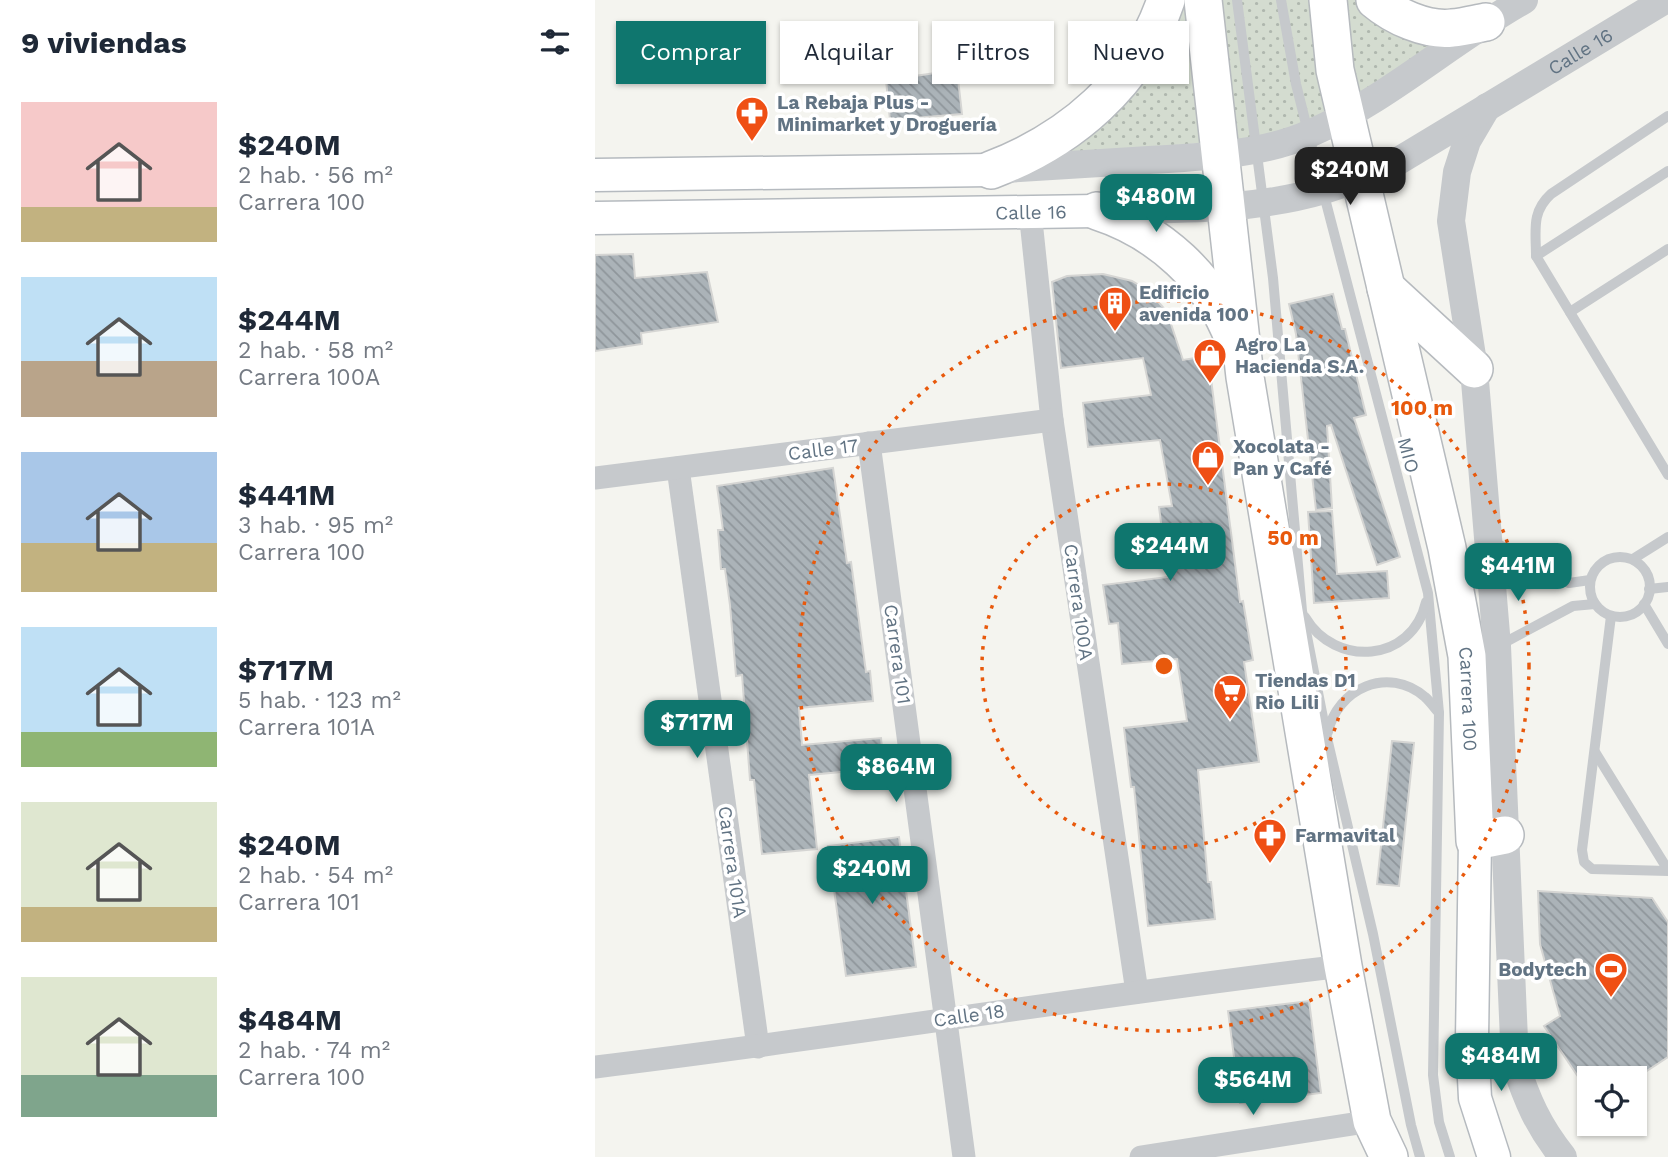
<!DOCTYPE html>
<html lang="es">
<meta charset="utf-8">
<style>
:root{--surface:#fff;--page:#f2f2f3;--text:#1f2937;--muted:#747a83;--accent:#0f766e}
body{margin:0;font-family:"Work Sans",sans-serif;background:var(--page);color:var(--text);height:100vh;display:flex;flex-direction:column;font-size:26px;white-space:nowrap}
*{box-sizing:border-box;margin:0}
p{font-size:23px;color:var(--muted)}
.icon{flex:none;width:38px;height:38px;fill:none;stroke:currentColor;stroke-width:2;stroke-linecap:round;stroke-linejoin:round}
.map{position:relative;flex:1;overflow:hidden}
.side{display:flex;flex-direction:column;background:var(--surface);width:595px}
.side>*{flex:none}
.top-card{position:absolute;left:21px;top:21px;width:665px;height:63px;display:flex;gap:14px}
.tools{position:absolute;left:982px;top:1066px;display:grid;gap:14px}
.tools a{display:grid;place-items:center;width:70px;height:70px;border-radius:0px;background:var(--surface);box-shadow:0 2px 5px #0004;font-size:35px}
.price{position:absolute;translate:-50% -60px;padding:0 16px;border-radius:14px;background:var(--accent);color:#fff;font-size:23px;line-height:46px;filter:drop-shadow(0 2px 4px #0008)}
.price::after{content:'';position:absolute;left:50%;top:42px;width:21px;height:16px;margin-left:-10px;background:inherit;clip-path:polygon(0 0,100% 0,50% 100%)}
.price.selected{background:#222;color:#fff}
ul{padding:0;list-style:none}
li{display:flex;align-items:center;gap:21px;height:175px;padding:0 21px}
li span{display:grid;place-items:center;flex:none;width:196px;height:140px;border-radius:0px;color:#555}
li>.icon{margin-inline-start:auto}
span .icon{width:84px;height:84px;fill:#fffc;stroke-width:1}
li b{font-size:30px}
h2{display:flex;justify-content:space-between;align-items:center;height:84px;padding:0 21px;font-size:30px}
.pill{padding:0 24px;border-radius:0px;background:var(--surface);box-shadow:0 2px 5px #0004;font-size:24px;line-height:63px}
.pill.selected{background:var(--accent);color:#fff}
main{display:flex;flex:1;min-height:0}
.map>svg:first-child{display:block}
.grass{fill:url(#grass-dots)}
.building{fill:url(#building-back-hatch);stroke:#d5d5d3;stroke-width:2}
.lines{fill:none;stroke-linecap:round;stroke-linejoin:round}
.secondary-casing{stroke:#b5babf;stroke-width:35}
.primary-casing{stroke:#b6babe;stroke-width:40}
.service{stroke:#c6c9cc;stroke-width:10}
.minor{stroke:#c6c9cc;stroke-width:23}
.tertiary{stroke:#c6c9cc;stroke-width:28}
.secondary{stroke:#fff;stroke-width:32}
.primary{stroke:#fff;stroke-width:37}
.ring{fill:none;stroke:#e8590c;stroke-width:3.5;stroke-dasharray:3.5 7}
.labels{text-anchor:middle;stroke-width:7;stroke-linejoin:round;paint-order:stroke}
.street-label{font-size:19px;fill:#617383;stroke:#fff}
.poi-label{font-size:19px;font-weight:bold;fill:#617383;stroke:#fff;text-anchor:start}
.centre{fill:#e8590c;stroke:#fff;stroke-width:3.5}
.ring-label{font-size:21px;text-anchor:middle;font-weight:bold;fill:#e8590c;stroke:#fff;stroke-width:7;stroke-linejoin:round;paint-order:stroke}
</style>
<main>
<section class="side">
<h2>9 viviendas<svg class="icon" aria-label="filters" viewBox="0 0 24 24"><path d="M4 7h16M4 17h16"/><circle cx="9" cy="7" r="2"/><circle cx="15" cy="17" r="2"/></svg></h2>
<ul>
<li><span style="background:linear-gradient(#f6c9c9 75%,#c2b280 0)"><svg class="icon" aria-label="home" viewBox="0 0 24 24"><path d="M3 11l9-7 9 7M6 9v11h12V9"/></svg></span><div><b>$240M</b><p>2 hab. · 56 m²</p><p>Carrera 100</p></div></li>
<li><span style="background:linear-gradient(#bfe0f5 60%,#b9a48a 0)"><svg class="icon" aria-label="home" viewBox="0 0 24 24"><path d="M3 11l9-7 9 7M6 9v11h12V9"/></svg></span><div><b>$244M</b><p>2 hab. · 58 m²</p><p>Carrera 100A</p></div></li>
<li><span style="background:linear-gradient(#a9c7e8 65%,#c2b280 0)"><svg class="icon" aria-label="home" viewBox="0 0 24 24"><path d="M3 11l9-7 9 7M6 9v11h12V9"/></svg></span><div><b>$441M</b><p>3 hab. · 95 m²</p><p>Carrera 100</p></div></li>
<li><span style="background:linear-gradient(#bfe0f5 75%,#8fb573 0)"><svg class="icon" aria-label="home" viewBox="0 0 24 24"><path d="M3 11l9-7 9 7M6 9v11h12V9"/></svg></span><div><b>$717M</b><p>5 hab. · 123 m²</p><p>Carrera 101A</p></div></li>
<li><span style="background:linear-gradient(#dfe7d0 75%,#c2b280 0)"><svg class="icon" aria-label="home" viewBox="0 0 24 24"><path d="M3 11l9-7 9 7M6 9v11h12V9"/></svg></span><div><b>$240M</b><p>2 hab. · 54 m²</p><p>Carrera 101</p></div></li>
<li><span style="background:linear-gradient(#dfe7d0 70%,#7fa58c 0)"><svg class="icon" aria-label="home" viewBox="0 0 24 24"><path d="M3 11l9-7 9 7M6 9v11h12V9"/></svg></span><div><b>$484M</b><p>2 hab. · 74 m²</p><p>Carrera 100</p></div></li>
</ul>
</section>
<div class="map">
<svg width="1073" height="1157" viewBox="0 0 1073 1157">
<defs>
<pattern id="grass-dots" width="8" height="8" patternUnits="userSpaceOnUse" patternTransform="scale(1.75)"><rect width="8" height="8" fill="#d4dcd0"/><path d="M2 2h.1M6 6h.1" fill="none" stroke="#afb7ae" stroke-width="1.8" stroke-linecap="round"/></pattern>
<pattern id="building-back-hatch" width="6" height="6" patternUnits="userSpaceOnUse" patternTransform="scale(1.75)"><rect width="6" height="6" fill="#abb3b8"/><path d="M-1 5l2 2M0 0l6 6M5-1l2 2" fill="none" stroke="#8f969b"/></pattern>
</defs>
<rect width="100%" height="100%" fill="#f4f4ef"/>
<path class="grass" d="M571 0H780L891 22 714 134 426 158 452 145Z"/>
<g class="building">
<path d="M362 70 367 114 295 120 291 80Z"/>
<path d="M38 254 40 278 112 272 123 322 46 333 47 344 0 351V255Z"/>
<path d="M508 274 537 281 555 292 572 312 588 360 613 356 645 602 648 601 658 660 649 662 664 762 603 770 613 882H616L620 919 553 926 539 787H536L529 728 592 721 582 659 527 664 523 623 514 624 508 585 573 577 564 507 577 506 565 440 493 447 488 403 556 395 548 358 466 368 457 282 472 276Z"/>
<path d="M738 294 747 329H750L771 415 759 418 805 557 782 565 736 425 732 426 737 508 721 510 701 334 694 304Z"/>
<path d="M238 468 252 563 256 562 271 672 275 671 278 701 204 708 207 745 286 738 289 768 214 775 222 849 167 854 159 780H155L147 675 141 676 135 605 130 569H126L123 530H128L122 486Z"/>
<path d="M737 511 742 574 792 571 794 598 719 603 713 512Z"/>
<path d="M797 741 819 743 804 886 782 884Z"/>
<path d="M304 837 321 967 251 976 233 846Z"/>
<path d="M943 891 1057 898 1073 922V1057L1041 1078H984L949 1026 965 1016 945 944Z"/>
<path d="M714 1001 726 1093 645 1103 633 1011Z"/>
</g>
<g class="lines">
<defs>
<g id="secondary">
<path d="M0 175 396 170"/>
<path id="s2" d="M0 218 502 211"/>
<path d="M880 841 877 1039 880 1098 899 1157"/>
</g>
<g id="primary">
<path d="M608 0 650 377 748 966 777 1121 794 1157"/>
<path id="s3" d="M733 0 740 70 852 548 872 656 880 841 910 835"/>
<path d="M780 0C799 16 831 31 857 28 869 27 880 24 891 22"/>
<path d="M396 170C475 140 543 83 571 0"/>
<path d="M502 211C564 231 616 278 639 340"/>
<path d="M791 288 879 369"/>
</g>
</defs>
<use href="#secondary" class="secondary-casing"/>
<use href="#primary" class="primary-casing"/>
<g class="service">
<path d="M642 0 678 278 707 611 732 738 778 934 816 1125 825 1157"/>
<path d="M686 0 701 84 722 168 833 593 844 713 838 1075 844 1122 855 1157"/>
<path d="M1073 116 956 194C936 212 941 231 941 256L1073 475"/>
<path d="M941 256 1073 171"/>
<path d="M975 312 1073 249"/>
<path d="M897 541 974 583 995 580"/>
<circle cx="1025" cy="587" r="30"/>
<path d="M1038 559 1073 537"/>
<path d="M1054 589 1073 587"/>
<path d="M1049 604 1073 644"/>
<path d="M1016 616 987 850 989 862 997 869 1073 871"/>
<path d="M710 617C740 668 817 663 831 602"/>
<path d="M905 645 978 606 1000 604"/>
<path d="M733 732C742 689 793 665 830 697 835 701 839 708 844 713"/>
<path d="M1000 752 1073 870"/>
</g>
<g class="minor">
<path d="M435 211 457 420 542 992"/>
<path d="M274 443 369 1157"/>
<path d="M83 468 163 1047"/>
<path d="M0 478 457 420"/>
<path d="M0 1067C250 1037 498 995 748 966"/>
<path d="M546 1157 777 1121 778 1132"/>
</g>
<g class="tertiary">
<path d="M892 107 872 141 862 172 856 221 879 369 902 646 920 1063C932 1100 943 1126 968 1157"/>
<path d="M410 169C458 166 506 163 554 160 607 157 667 155 716 133 793 99 856 41 929 0"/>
<path id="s1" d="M509 210C582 209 658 211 729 190 753 183 777 173 800 163L1070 0"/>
</g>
<use href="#secondary" class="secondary"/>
<use href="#primary" class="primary"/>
</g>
<g class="ring">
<circle cx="569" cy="666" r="182"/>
<circle cx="569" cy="666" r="365"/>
</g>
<defs>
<symbol id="pharmacy-pin" viewBox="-11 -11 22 30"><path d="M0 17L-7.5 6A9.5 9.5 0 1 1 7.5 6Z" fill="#ef4f14" stroke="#fff"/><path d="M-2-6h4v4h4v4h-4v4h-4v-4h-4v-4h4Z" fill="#fff"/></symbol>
<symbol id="building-pin" viewBox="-11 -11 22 30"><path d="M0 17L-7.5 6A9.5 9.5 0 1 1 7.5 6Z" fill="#ef4f14" stroke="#fff"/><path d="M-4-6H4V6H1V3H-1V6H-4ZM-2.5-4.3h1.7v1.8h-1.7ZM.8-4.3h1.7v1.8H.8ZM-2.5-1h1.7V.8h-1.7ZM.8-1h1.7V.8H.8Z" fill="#fff"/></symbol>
<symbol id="shop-pin" viewBox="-11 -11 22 30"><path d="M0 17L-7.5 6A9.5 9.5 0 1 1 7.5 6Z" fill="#ef4f14" stroke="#fff"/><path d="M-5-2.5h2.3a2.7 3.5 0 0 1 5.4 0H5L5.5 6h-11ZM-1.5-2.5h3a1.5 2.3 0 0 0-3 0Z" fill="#fff"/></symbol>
<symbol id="supermarket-pin" viewBox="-11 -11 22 30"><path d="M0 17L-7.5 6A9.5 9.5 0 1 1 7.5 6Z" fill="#ef4f14" stroke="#fff"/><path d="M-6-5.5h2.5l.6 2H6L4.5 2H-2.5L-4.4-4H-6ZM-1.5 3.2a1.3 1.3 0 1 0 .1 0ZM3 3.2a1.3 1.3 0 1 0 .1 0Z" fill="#fff"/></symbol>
<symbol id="stadium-pin" viewBox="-11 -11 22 30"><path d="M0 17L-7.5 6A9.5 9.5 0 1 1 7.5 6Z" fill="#ef4f14" stroke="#fff"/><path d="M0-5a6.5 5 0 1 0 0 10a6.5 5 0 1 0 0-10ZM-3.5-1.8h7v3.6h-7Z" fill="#fff"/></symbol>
</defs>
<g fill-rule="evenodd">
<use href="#pharmacy-pin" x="138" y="94" width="38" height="52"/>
<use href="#building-pin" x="501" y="284" width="38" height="52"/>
<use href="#shop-pin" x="596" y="336" width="38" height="52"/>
<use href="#shop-pin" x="594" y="438" width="38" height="52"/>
<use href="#supermarket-pin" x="616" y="672" width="38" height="52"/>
<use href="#pharmacy-pin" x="656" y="816" width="38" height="52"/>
<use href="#stadium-pin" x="997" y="950" width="38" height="52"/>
</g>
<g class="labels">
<g class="street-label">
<text dy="7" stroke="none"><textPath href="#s1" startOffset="514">Calle 16</textPath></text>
<text dy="7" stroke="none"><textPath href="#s2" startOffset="436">Calle 16</textPath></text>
<text transform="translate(228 449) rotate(-7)" y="7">Calle 17</text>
<text transform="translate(814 455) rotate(75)" y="7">MIO</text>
<text transform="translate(484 602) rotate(82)" y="7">Carrera 100A</text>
<text transform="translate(303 654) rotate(82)" y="7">Carrera 101</text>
<text dy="7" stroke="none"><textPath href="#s3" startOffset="714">Carrera 100</textPath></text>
<text transform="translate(138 862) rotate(82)" y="7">Carrera 101A</text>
<text transform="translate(374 1015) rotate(-8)" y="7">Calle 18</text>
</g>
<g class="poi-label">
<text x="182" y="109">La Rebaja Plus -<tspan x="182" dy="22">Minimarket y Droguería</tspan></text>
<text x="544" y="299">Edificio<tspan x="544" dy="22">avenida 100</tspan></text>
<text x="640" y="351">Agro La<tspan x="640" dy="22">Hacienda S.A.</tspan></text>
<text x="638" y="453">Xocolata -<tspan x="638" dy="22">Pan y Café</tspan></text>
<text x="660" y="687">Tiendas D1<tspan x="660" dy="22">Rio Lili</tspan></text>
<text x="700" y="842">Farmavital</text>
<text x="992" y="976" text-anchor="end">Bodytech</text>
</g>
</g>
<circle cx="569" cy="666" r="10" class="centre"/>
<g class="ring-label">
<text x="827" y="415">100 m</text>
<text x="698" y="545">50 m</text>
</g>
</svg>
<div class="tools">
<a><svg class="icon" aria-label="locate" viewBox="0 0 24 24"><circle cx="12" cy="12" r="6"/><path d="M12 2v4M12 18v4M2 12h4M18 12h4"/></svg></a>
</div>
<b class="price selected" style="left:755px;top:207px">$240M</b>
<b class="price" style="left:561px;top:234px">$480M</b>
<b class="price" style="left:575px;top:583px">$244M</b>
<b class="price" style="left:923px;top:603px">$441M</b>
<b class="price" style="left:102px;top:760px">$717M</b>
<b class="price" style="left:301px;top:804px">$864M</b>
<b class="price" style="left:277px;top:906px">$240M</b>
<b class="price" style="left:906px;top:1093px">$484M</b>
<b class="price" style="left:658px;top:1117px">$564M</b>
<div class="top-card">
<a class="pill selected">Comprar</a>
<a class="pill">Alquilar</a>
<a class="pill">Filtros</a>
<a class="pill">Nuevo</a>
</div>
</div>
</main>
